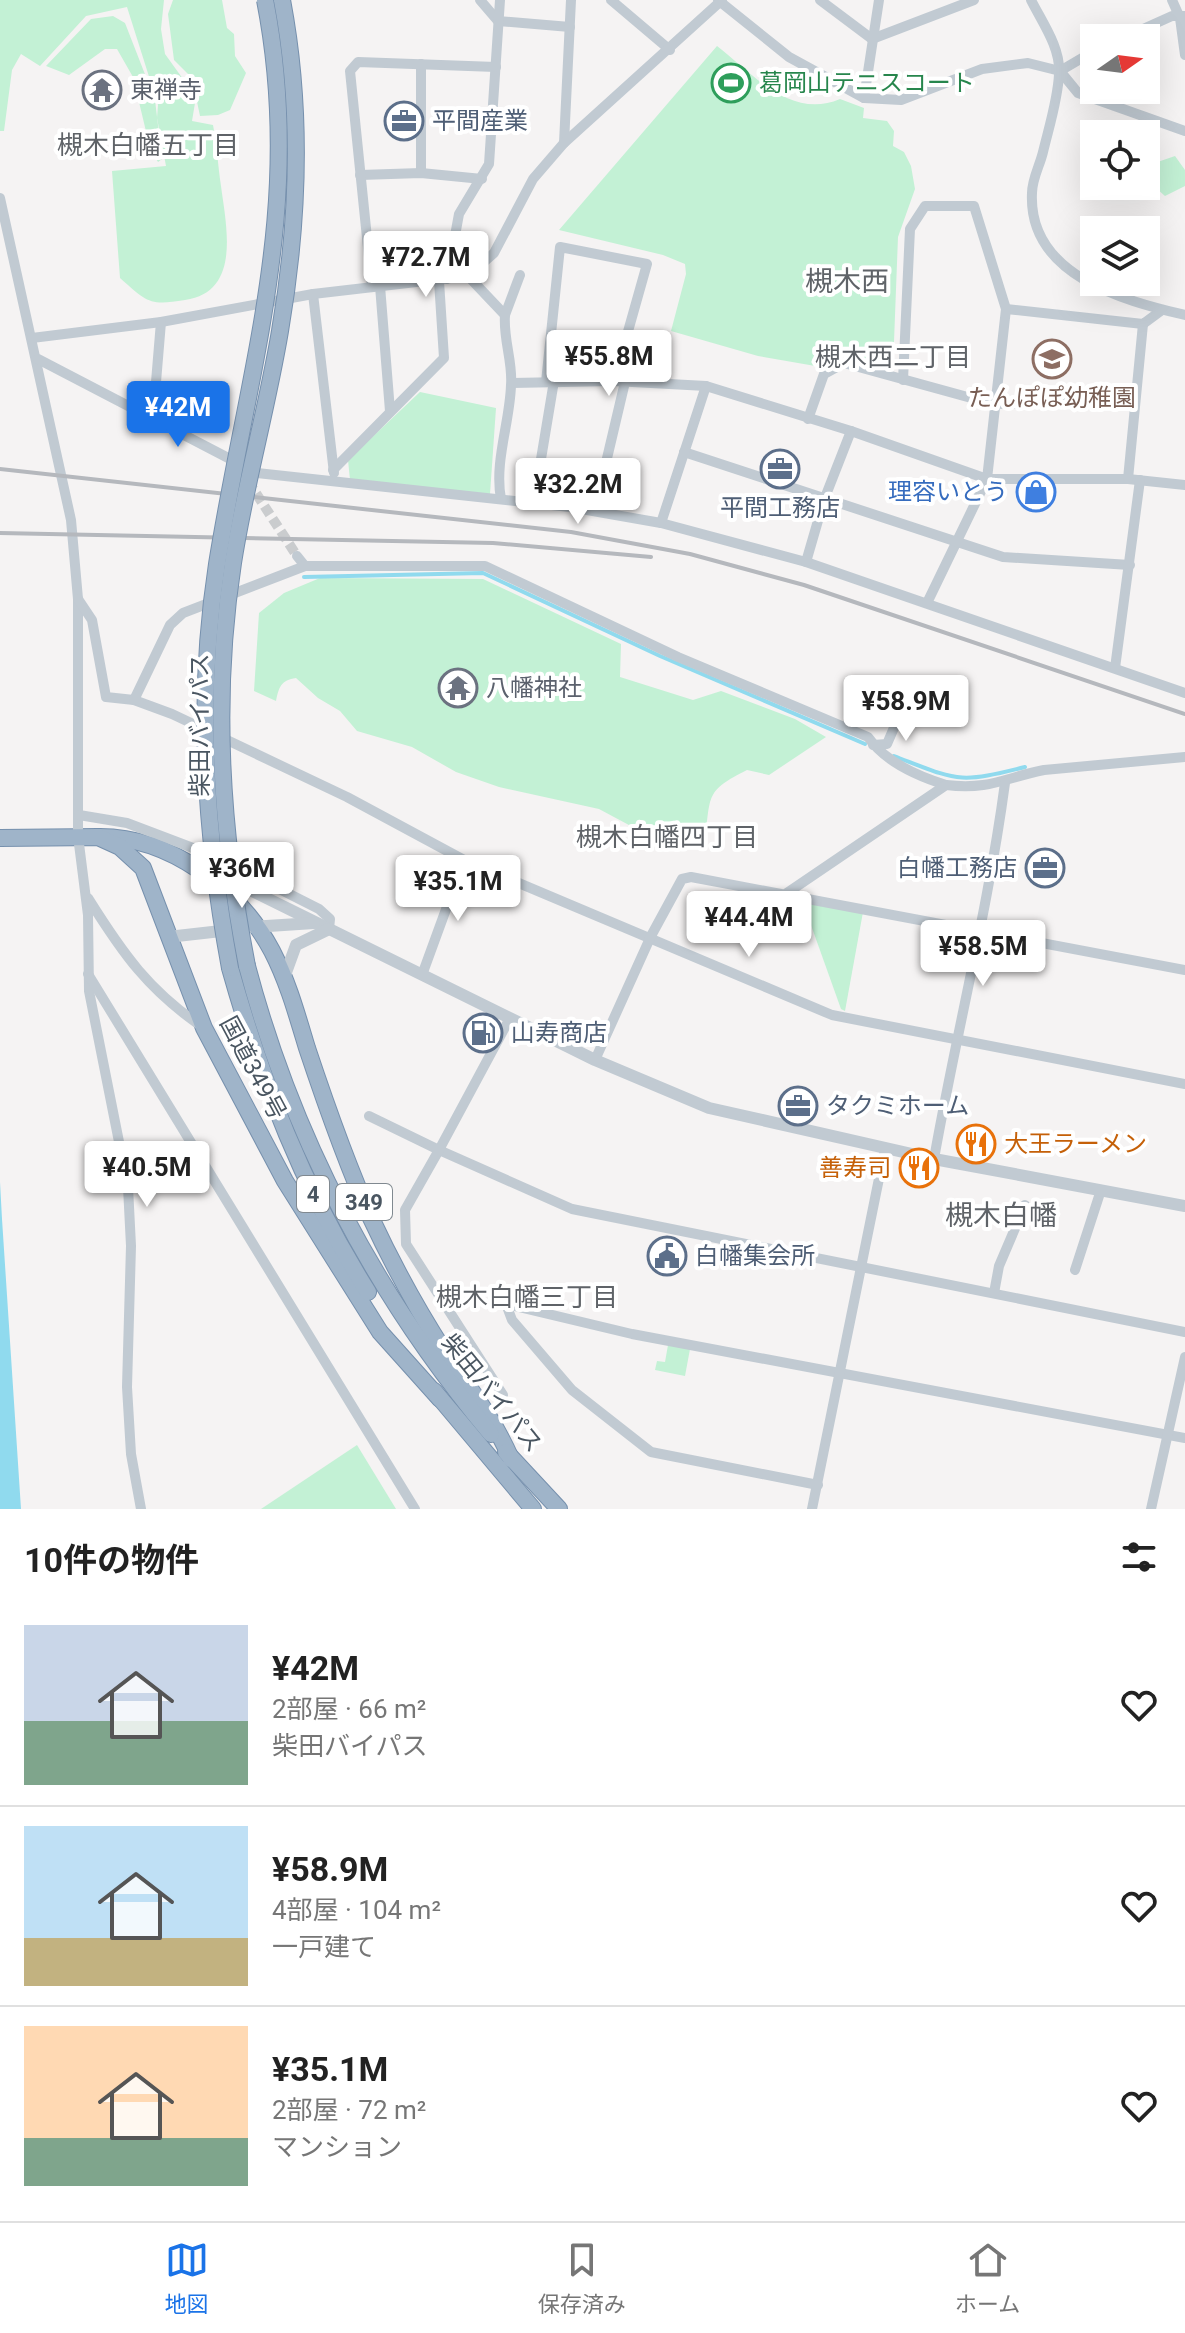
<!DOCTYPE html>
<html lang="ja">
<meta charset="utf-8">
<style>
:root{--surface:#fff;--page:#f6f6f6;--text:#222;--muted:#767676;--line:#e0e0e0;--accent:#1a73e8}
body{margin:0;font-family:Roboto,"Noto Sans JP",sans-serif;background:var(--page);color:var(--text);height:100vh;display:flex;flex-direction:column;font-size:30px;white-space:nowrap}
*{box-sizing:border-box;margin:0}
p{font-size:26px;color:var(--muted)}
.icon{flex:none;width:44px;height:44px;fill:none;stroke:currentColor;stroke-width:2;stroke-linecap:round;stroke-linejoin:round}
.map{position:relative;height:1509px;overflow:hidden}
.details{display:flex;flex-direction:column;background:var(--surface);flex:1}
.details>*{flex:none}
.needle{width:52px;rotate:76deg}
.fabs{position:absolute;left:1080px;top:24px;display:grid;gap:16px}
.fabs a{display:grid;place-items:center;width:80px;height:80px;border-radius:0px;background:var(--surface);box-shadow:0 8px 32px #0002;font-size:40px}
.price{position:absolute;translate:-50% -68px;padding:0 18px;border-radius:8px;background:#fff;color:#222;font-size:26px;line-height:52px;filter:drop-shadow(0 2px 4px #0008)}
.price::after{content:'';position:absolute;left:50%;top:48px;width:24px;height:18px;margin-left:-12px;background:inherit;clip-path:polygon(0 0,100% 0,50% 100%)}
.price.current{background:var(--accent);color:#fff}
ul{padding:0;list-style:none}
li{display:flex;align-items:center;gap:24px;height:200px;padding:0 24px}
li+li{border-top:2px solid var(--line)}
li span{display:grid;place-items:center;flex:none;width:224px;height:160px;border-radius:0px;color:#555}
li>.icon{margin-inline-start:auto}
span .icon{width:96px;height:96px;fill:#fffc;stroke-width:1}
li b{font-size:34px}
h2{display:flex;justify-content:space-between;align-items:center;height:96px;padding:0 24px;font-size:34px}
.tabs{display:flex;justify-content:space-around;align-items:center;height:112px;border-top:2px solid var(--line);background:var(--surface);font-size:22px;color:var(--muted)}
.tabs a{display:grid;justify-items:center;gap:4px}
.tabs .current{color:var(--accent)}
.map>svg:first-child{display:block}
.green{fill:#c3f1d5}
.water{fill:#90daee}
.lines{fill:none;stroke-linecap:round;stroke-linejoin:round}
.stream{stroke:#90daee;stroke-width:4}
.minor-tunnel{stroke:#caccce;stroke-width:10;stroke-dasharray:10 5;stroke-linecap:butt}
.trunk-casing{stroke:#7690ad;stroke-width:18}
.minor{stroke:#c1cad2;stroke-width:10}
.tertiary{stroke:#c1cad2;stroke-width:12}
.trunk{stroke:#9fb4c9;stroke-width:16}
.rail{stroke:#b5b8bd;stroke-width:4}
.trunk-bridge-casing{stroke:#7690ad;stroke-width:18;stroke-linecap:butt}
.trunk-bridge{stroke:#9fb4c9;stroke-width:16}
.labels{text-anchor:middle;stroke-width:8;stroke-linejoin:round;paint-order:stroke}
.shield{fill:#fff;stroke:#808990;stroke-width:2}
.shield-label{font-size:22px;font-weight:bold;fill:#4a5661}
.leisure-label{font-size:24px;fill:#27864d;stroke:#fff;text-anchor:start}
.worship-label{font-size:24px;fill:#5b616d;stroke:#fff;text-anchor:start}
.service-label{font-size:24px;fill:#4e5e75;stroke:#fff;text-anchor:start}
.education-label{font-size:24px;fill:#785e54;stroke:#fff}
.shop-label{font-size:24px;fill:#366cbe;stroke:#fff;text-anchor:end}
.street-label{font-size:24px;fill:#4a5661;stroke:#fff}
.food-label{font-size:24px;fill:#c56008;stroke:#fff;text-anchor:start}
.neighbourhood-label{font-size:26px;fill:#5f6368;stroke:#fff}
.quarter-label{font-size:28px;fill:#5f6368;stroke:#fff}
</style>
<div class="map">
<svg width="1185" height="1509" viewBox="0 0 1185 1509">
<rect width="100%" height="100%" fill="#f5f3f3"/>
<g class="green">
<path d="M0 0H164L161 29 165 54 196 97 192 121 213 125C217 146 218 166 221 186 226 225 242 292 185 300 149 306 147 302 120 278L112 171 166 166 157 118 158 105 127 7 86 16 40 66 21 54 12 70 4 131H0Z"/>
<path d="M173 0H222L227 28 234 34 235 56 246 73 230 110 218 115 200 116 192 78 174 60 168 14Z"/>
<path d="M113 16 125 23 155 100 162 159 158 162 150 148 133 77 117 49H105L69 75 46 66 91 19Z"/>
<path d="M717 46C753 74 791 120 840 99L864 108 863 118 887 121 894 131 893 146 904 152 911 166 915 189 898 237 893 368 880 367 842 353 821 367 758 356 671 331 686 274 685 264 663 255 559 230Z"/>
<path d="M1175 156 1185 170V186L1165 196 1156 188 1147 193 1140 191V186H1146V166Z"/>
<path d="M420 392 496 408 490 494 350 480 348 460Z"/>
<path d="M320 578 483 579 621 644 620 677 693 700 721 691 795 719 826 737 769 775 747 770C705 791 711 795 705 839L670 847 599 809 499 787 456 772 412 747 357 731 340 711 318 698 296 678C281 680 279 687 276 701L254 691 259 613 284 593Z"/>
<path d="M802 900 863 912 845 1011 841 1009Z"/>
<path d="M668 1345 690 1349 685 1376 655 1370 657 1361 665 1362Z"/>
<path d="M357 1445 396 1509H261Z"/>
</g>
<path class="water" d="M0 1182 2 1219 21 1509H0Z"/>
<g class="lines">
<g class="stream">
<path d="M304 577 483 573 660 656 865 744"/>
<path d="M894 756C959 781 957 784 1025 767"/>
</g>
<path class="minor-tunnel" d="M248 481 297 556"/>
<defs>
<g id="trunk">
<path d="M98 837C170 836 239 889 272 951 288 982 297 1015 307 1048 326 1105 346 1163 371 1218 392 1263 417 1309 444 1351 468 1387 494 1419 511 1459"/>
<path d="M0 838 98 837 120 847 143 868 204 1028 285 1181 380 1332 440 1399"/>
<path d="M247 966C293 1140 376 1296 491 1434"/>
<path d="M230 968C262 1082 304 1190 368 1292"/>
<path d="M434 1391 533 1509"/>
<path d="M506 1452 559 1509"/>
</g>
</defs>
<use href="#trunk" class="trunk-casing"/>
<g class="minor">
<path d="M480 0 498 21 570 27"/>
<path d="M611 0 670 50"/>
<path d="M718 0 789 57 864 98 901 100 982 69 1028 63 1060 71 1078 93 1185 131"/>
<path d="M820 0 872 39 974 0"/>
<path d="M1031 0C1042 22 1061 48 1059 74 1058 99 1049 127 1043 152 1040 165 1032 179 1032 193 1028 275 1122 300 1185 315"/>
<path d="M1172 0 1180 18 1185 55"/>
<path d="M1123 38 1172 16H1185"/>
<path d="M1060 71 1094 51"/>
<path d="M864 98 879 0"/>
<path d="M564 143 571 0"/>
<path d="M421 173V64"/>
<path d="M360 175 421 173 482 179"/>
<path d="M0 198 71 520 78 599V836L88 915 89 991 128 1187 131 1246 127 1387 131 1454 141 1509"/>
<path d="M468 276 505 315C503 339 513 362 511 385 510 422 494 462 501 499"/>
<path d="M447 279 459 214 489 164 500 0"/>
<path d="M380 286 390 411"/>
<path d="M372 287 350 71 358 62 496 67"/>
<path d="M313 294 334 473"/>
<path d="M1006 309 1143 324 1162 310"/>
<path d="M505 315 520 275"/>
<path d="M32 338 161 322 313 294 468 276 494 253 533 179 564 143 722 0"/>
<path d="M38 359 257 473 570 507 661 523 806 562 1185 693"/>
<path d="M903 380 910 229 925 206H974L1006 309 987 479 927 603"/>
<path d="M546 382 560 247 647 264 614 381"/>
<path d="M512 383 614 381 706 386 851 431 987 479H1128L1185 485"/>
<path d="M153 418 161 322"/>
<path d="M808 419 824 374 844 363 993 404 1135 401"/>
<path d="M684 452 1003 557 1130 565"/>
<path d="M333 470 444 358 439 281"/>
<path d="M539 471 554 381"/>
<path d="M604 471 625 382"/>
<path d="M1128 479 1143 324"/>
<path d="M661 523 706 386"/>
<path d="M297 556 305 566"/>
<path d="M806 562 824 500 851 431"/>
<path d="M78 599 92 620 106 697 134 700 172 714 347 797 464 860 832 1015 1185 1084"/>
<path d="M1115 668 1140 480"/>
<path d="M134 700 170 625 183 613 305 566H485L678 657 868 737C885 762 917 776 946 785"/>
<path d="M873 745 887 744 905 702 937 712"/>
<path d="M79 815 127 823 214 856"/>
<path d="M228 863 319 909 330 919 329 929"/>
<path d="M787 893 946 785C990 790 1004 778 1044 770L1185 757"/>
<path d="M88 898C123 954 149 991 204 1028"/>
<path d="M88 974 415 1509"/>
<path d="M422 975 464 860"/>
<path d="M510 1018 439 1150 572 1209 1185 1332"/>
<path d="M595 1060 651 936 682 879 691 877 1185 970"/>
<path d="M369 1116 439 1150 405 1210 406 1244 503 1395"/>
<path d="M934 1159C956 1034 988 910 1005 783"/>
<path d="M1075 1270 1101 1190"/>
<path d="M994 1293 999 1266 1025 1205"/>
<path d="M506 1304 632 1334 1185 1438"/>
<path d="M506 1304 512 1320 572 1390 651 1452 818 1485"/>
<path d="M812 1509 885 1149"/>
<path d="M1151 1509 1185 1357"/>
</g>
<g class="tertiary">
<path d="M228 879 595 1060 709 1108 934 1159 1185 1206"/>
<path d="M252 927 314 923"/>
<path d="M168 937 230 930"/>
<path d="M284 978 296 945 329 929"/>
</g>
<use href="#trunk" class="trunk"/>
<g class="rail">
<path d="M0 469 571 532 690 554 804 585 1185 714"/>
<path d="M0 533 493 543 651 557"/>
</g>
<defs>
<g id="trunk-bridge">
<path d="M247 966C221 832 212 699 233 563 245 485 267 409 280 331 299 220 303 111 282 0"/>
<path d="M230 968C205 833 196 700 217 564 249 365 305 205 265 0"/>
</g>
</defs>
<use href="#trunk-bridge" class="trunk-bridge-casing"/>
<use href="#trunk-bridge" class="trunk-bridge"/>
</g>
<defs>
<symbol id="stadium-ring" viewBox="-11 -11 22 22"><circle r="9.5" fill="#fff" stroke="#2e9e5b" stroke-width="1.5"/><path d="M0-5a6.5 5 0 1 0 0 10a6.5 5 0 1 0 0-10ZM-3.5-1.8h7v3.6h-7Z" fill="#2e9e5b"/></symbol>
<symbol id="temple-ring" viewBox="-11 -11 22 22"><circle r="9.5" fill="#fff" stroke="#6b7280" stroke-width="1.5"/><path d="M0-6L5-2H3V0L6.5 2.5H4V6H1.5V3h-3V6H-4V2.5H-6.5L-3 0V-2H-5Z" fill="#6b7280"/></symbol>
<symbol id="office-ring" viewBox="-11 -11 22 22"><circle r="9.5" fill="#fff" stroke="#5c6f8a" stroke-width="1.5"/><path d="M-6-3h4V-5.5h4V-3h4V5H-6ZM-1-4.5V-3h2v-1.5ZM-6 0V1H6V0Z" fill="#5c6f8a"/></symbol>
<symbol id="school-ring" viewBox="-11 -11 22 22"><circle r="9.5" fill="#fff" stroke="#8d6e63" stroke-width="1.5"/><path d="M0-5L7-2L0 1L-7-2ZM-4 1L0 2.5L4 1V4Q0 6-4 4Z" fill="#8d6e63"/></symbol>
<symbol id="shop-ring" viewBox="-11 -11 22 22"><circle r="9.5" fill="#fff" stroke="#3f7fe0" stroke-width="1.5"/><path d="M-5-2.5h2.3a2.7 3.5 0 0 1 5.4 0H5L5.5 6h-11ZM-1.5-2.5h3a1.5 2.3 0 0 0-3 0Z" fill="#3f7fe0"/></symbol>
<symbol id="fuel-ring" viewBox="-11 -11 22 22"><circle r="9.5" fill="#fff" stroke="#5c6f8a" stroke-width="1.5"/><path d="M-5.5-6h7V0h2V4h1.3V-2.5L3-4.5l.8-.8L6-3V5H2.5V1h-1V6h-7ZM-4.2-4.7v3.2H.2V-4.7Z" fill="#5c6f8a"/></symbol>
<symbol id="restaurant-ring" viewBox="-11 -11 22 22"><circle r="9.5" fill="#fff" stroke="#e8710a" stroke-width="1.5"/><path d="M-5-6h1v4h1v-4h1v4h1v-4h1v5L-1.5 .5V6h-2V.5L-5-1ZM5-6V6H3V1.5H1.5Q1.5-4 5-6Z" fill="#e8710a"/></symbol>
<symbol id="civic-ring" viewBox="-11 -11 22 22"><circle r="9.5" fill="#fff" stroke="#5c6f8a" stroke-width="1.5"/><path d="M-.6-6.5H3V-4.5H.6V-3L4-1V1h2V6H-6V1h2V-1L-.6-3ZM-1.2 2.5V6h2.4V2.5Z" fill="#5c6f8a"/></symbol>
</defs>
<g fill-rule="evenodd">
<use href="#stadium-ring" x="709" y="61" width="44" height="44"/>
<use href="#temple-ring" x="80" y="68" width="44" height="44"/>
<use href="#office-ring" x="382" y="99" width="44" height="44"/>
<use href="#school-ring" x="1030" y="337" width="44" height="44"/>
<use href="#office-ring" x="758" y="447" width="44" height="44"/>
<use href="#shop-ring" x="1014" y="470" width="44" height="44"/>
<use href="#temple-ring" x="436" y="666" width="44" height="44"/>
<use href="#office-ring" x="1023" y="846" width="44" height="44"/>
<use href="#fuel-ring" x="461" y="1011" width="44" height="44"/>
<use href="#office-ring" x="776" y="1084" width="44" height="44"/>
<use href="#restaurant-ring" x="954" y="1122" width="44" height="44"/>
<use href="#restaurant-ring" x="897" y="1146" width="44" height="44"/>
<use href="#civic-ring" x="645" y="1234" width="44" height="44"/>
</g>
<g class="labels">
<g class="shield">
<rect x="297" y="1176" width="32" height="36" rx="6"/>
<rect x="336" y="1184" width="56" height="36" rx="6"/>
</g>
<g class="shield-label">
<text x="313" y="1202">4</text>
<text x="364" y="1210">349</text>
</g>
<g class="leisure-label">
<text x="759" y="91">葛岡山テニスコート</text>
</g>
<g class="worship-label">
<text x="130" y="98">東禅寺</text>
<text x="486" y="696">八幡神社</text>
</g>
<g class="service-label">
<text x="432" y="129">平間産業</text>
<text x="780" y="516" text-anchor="middle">平間工務店</text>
<text x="1017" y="876" text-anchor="end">白幡工務店</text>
<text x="511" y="1041">山寿商店</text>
<text x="826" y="1114">タクミホーム</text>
<text x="695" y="1264">白幡集会所</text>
</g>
<g class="education-label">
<text x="1052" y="406">たんぽぽ幼稚園</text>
</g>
<g class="shop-label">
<text x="1008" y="500">理容いとう</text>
</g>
<g class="street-label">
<text transform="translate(200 725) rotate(-90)" y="8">柴田バイパス</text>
<text transform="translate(253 1068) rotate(62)" y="8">国道349号</text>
<text transform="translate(492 1393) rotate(51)" y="8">柴田バイパス</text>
</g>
<g class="food-label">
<text x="1004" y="1152">大王ラーメン</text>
<text x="891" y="1176" text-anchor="end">善寿司</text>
</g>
<g class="neighbourhood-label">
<text x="148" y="154">槻木白幡五丁目</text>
<text x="893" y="366">槻木西二丁目</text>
<text x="667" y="846">槻木白幡四丁目</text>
<text x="527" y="1306">槻木白幡三丁目</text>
</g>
<g class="quarter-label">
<text x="847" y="291">槻木西</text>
<text x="1001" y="1225">槻木白幡</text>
</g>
</g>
</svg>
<div class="fabs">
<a><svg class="needle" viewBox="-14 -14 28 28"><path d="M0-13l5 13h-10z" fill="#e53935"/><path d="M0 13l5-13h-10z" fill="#767676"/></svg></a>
<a><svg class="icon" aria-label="locate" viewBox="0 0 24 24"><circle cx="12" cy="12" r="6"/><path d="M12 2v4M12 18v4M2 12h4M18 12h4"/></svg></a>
<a><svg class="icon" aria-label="layers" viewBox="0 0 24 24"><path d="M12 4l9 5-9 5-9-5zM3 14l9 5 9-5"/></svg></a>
</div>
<b class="price" style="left:426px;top:299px">¥72.7M</b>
<b class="price" style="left:609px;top:398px">¥55.8M</b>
<b class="price current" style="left:178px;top:449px">¥42M</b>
<b class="price" style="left:578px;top:526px">¥32.2M</b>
<b class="price" style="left:906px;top:743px">¥58.9M</b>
<b class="price" style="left:242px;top:910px">¥36M</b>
<b class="price" style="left:458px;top:923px">¥35.1M</b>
<b class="price" style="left:749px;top:959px">¥44.4M</b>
<b class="price" style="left:983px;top:988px">¥58.5M</b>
<b class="price" style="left:147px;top:1209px">¥40.5M</b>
</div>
<section class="details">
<h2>10件の物件<svg class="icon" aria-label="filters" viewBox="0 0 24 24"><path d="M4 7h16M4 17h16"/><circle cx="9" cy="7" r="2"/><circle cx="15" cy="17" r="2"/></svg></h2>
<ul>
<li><span style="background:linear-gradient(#c9d6e8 60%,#7fa58c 0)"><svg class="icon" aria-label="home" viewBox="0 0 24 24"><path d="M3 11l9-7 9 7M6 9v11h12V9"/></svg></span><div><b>¥42M</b><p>2部屋 · 66 m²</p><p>柴田バイパス</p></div><svg class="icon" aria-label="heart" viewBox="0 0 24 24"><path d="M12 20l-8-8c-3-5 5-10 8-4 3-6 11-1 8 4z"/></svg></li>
<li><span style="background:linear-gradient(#bfe0f5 70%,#c2b280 0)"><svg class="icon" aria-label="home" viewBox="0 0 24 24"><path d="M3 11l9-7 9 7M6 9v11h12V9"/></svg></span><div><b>¥58.9M</b><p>4部屋 · 104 m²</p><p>一戸建て</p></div><svg class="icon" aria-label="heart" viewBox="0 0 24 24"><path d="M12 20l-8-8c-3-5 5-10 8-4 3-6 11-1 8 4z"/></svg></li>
<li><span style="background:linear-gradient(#ffd9b3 70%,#7fa58c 0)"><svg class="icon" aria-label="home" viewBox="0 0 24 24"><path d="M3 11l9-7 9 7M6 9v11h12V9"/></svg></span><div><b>¥35.1M</b><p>2部屋 · 72 m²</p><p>マンション</p></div><svg class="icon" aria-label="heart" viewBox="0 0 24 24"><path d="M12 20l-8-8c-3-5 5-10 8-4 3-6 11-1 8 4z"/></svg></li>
</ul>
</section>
<nav class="tabs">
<a class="current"><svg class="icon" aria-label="map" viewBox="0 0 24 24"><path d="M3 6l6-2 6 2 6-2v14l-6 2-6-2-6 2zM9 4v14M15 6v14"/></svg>地図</a>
<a><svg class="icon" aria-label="saved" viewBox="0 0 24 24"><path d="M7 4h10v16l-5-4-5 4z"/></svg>保存済み</a>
<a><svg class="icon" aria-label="home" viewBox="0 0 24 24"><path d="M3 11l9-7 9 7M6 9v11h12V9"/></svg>ホーム</a>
</nav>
